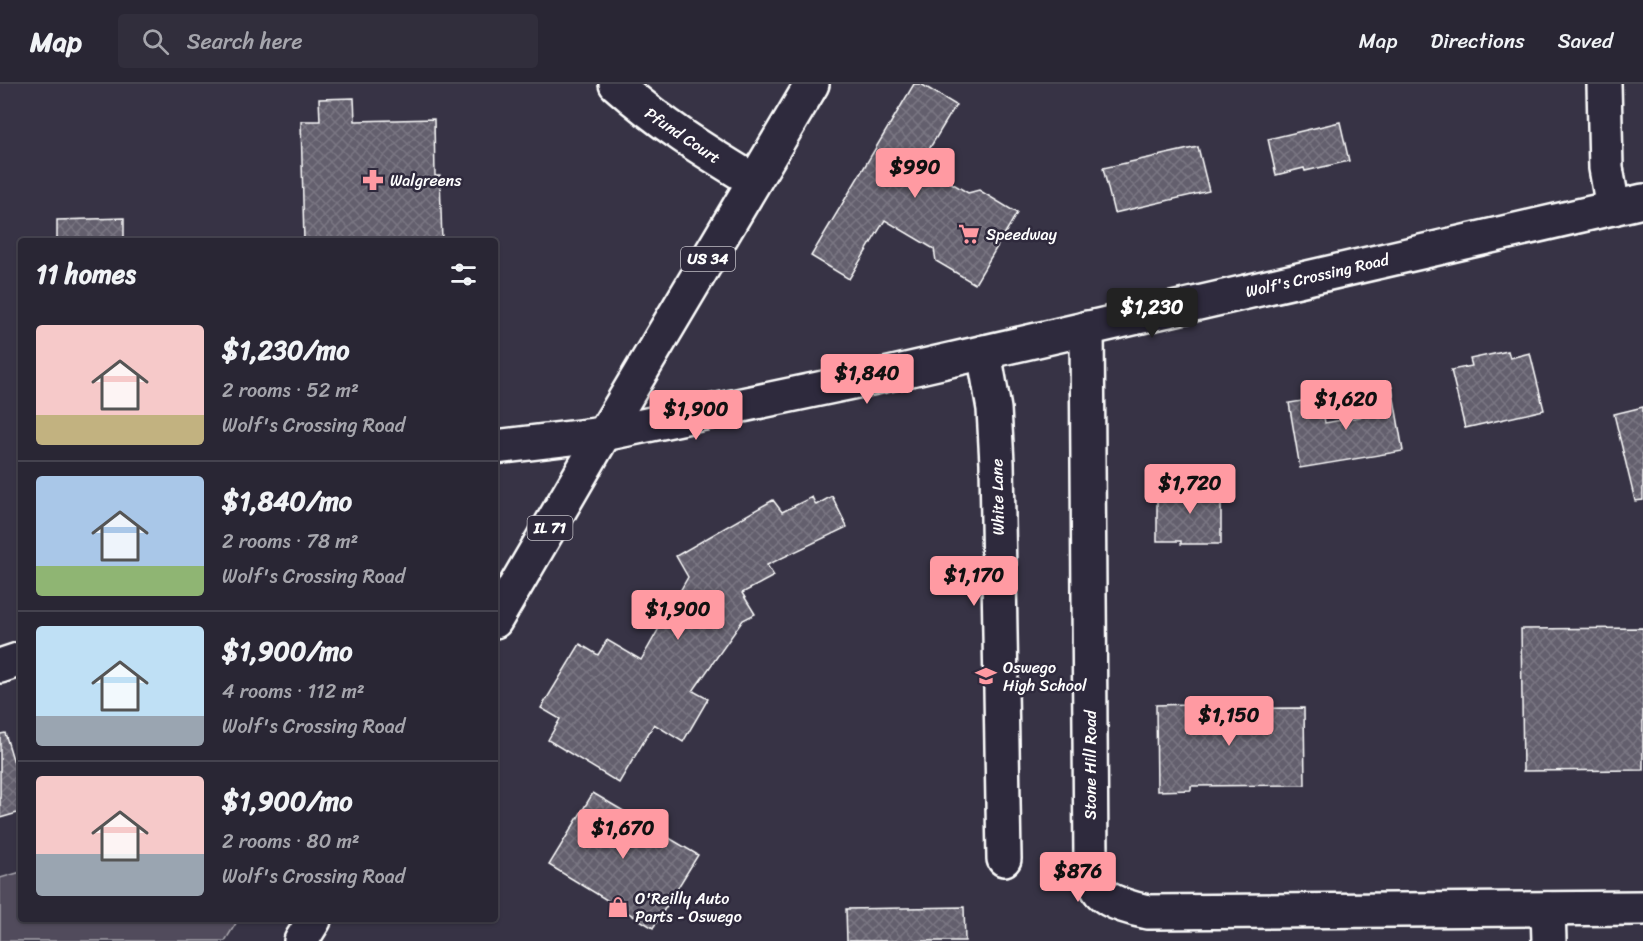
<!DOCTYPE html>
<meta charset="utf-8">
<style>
:root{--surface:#292634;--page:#312e3c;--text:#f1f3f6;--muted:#a5a5ac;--line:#45434f;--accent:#ff9aa2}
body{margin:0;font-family:Sriracha,sans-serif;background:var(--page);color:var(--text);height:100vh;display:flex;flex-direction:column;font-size:22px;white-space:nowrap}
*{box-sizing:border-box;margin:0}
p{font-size:20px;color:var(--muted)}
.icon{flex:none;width:33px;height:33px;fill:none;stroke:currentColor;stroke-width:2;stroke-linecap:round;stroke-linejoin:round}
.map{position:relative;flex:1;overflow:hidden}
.drawer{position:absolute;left:18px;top:154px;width:480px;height:684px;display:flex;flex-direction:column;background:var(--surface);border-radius:6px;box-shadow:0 2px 4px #0004,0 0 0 2px var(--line)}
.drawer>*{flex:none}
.price{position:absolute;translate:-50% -51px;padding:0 14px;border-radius:6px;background:var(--accent);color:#111;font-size:20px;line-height:39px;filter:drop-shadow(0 2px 3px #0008)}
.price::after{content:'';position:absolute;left:50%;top:36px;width:18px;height:14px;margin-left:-9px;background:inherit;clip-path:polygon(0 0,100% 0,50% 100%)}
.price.on{background:#222;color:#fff}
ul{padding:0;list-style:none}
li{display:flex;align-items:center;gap:18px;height:150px;padding:0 18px}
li+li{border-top:2px solid var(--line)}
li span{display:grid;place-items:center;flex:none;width:168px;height:120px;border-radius:6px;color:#555}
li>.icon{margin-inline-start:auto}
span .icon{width:72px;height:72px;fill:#fffc;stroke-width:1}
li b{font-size:26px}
h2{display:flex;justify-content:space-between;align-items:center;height:72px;padding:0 18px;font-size:26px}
header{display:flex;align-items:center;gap:36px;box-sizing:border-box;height:84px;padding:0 30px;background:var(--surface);border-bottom:2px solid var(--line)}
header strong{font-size:28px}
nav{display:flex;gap:33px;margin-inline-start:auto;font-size:21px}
.search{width:420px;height:54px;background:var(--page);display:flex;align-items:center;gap:15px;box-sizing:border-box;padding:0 21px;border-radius:6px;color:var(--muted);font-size:22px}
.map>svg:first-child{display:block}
.grass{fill:#514c5c;stroke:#a8a6ae;stroke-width:1.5}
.building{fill:url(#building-cross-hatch);stroke:#fff;stroke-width:1.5}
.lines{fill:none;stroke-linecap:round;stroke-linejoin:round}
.minor-casing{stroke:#fff;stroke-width:38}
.major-casing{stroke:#fff;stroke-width:38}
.minor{stroke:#2f2a3d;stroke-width:33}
.major{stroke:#2f2a3d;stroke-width:33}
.labels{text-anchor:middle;stroke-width:5;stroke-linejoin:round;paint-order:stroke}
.shield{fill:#2f2a3d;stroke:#c1bfc5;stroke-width:1.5}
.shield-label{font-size:15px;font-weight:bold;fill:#fff}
.street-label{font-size:16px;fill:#fff;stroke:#2f2a3d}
.poi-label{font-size:16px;fill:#fff;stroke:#2f2a3d;text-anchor:start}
</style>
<header>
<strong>Map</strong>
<div class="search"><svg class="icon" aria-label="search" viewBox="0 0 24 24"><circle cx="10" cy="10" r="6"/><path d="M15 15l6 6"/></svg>Search here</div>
<nav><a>Map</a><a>Directions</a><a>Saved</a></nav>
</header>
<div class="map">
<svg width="1643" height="857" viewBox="0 0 1643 857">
<defs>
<pattern id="building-cross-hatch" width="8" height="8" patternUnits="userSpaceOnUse" patternTransform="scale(1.5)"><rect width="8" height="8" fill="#635f6d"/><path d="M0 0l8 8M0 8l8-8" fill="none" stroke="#7a7783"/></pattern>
</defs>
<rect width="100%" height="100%" fill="#373345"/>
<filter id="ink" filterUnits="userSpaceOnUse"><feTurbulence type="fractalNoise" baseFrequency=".0167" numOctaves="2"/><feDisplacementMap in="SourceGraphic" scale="12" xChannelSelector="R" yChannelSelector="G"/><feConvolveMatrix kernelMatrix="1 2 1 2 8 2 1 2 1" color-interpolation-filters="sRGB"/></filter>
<g filter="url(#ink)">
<path class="grass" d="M21 788V836H238L225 857H0V794Z"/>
<g class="building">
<path d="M914 0H921L956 21 920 80 968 109 979 106 1017 129 975 200 936 177 934 165 885 136 849 195 811 172Z"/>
<path d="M354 14 355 37 434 35 435 92H440L442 158H304L301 37H320L319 15Z"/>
<path d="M1340 38 1349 77 1305 87 1304 84 1276 91 1268 55Z"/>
<path d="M1198 63 1209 107 1114 129 1103 84Z"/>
<path d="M124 134V158H57V136Z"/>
<path d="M1508 267 1510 274 1530 269 1544 326 1465 344 1451 286 1472 282 1470 275Z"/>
<path d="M1392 303 1403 367 1300 384 1289 319 1321 314 1325 339 1365 332 1361 308Z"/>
<path d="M1643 323V416L1635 417 1614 330Z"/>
<path d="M1182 402H1221V460H1181V457H1157V407H1182Z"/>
<path d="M832 412 847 443 767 481 774 492 742 509 755 530 743 536 693 607 708 615 683 658 654 640 619 699 548 656 560 635 541 624 580 560 598 571 607 556 641 576 688 493 676 472 773 416 782 428 812 413 816 421Z"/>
<path d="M1643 544V686L1523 687 1521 545Z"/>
<path d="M1190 620V625L1304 624 1305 701 1191 702V706L1157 707 1156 621Z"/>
<path d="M5 649 21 702V728L0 734V650Z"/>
<path d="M593 709 698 771 653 844 549 781Z"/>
<path d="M964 823 965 857H847L846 825Z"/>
</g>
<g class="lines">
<defs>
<g id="minor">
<path d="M616 0C661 40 703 66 754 97"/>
<path d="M1604 0 1606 84 1613 124"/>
<path d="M1087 244 1091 777C1093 787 1094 803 1102 810 1110 819 1137 826 1148 828L1643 824"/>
<path d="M984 268 994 325 997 379 1004 775"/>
<path d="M1548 825 1549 857"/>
</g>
<g id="major">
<path d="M495 363 604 350 876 293 1643 117"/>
<path d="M495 537 604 350 812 0"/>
<path d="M0 582 21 575"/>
<path d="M301 857 314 836"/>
</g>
</defs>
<use href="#minor" class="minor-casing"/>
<use href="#major" class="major-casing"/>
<use href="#minor" class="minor"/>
<use href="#major" class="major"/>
</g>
</g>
<defs>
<symbol id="pharmacy-bare" viewBox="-9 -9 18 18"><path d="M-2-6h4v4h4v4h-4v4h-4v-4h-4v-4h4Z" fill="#ff9aa2" stroke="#2f2a3d" stroke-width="2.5" paint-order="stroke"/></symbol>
<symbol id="supermarket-bare" viewBox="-9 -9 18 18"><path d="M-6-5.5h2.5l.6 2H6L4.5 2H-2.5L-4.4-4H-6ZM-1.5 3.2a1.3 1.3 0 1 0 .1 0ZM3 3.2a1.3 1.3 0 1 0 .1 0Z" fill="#ff9aa2" stroke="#2f2a3d" stroke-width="2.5" paint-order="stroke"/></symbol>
<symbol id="school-bare" viewBox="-9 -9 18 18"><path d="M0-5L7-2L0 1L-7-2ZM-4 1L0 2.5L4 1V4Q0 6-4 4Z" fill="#ff9aa2" stroke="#2f2a3d" stroke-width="2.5" paint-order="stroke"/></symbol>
<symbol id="shop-bare" viewBox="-9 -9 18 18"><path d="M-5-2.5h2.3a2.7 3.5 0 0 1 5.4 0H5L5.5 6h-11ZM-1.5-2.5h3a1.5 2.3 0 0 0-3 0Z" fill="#ff9aa2" stroke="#2f2a3d" stroke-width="2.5" paint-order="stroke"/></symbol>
</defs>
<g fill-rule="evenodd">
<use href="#pharmacy-bare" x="358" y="81" width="30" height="30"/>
<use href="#supermarket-bare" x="954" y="135" width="30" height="30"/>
<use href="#school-bare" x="971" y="577" width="30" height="30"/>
<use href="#shop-bare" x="603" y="808" width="30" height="30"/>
</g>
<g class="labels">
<g class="shield">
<rect x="681" y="163" width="54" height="24" rx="4.5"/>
<rect x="527.5" y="432" width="45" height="24" rx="4.5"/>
</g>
<g class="shield-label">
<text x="708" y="180">US 34</text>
<text x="550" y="449">IL 71</text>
</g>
<g class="street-label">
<text transform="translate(683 51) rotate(34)" y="6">Pfund Court</text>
<text transform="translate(1317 191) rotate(-13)" y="6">Wolf's Crossing Road</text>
<text transform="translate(997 413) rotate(-91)" y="6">White Lane</text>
<text transform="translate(1090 681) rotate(-90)" y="6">Stone Hill Road</text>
</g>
<g class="poi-label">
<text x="390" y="102">Walgreens</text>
<text x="986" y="156">Speedway</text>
<text x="1003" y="589">Oswego<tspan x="1003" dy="18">High School</tspan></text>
<text x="635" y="820">O'Reilly Auto<tspan x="635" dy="18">Parts - Oswego</tspan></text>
</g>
</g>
</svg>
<b class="price" style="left:915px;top:115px">$990</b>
<b class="price on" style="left:1152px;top:255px">$1,230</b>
<b class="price" style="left:867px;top:321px">$1,840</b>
<b class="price" style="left:1346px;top:347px">$1,620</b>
<b class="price" style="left:696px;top:357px">$1,900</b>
<b class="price" style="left:1190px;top:431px">$1,720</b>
<b class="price" style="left:974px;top:523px">$1,170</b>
<b class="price" style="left:678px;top:557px">$1,900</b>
<b class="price" style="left:1229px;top:663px">$1,150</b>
<b class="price" style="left:623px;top:776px">$1,670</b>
<b class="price" style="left:1078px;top:819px">$876</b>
<section class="drawer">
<h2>11 homes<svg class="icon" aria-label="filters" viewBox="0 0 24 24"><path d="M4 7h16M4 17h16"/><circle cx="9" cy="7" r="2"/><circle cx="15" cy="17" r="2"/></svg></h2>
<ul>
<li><span style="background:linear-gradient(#f6c9c9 75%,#c2b280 0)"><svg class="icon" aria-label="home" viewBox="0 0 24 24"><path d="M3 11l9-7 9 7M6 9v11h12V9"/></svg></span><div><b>$1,230/mo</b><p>2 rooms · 52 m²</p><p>Wolf's Crossing Road</p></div></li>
<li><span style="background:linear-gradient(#a9c7e8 75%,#8fb573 0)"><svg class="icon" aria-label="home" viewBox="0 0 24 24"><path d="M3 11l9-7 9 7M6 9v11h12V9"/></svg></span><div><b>$1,840/mo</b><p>2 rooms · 78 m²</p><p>Wolf's Crossing Road</p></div></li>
<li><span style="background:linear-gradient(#bfe0f5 75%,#9aa5b1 0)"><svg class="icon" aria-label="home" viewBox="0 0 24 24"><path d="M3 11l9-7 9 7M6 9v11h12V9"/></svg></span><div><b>$1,900/mo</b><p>4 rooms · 112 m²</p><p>Wolf's Crossing Road</p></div></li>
<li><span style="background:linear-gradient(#f6c9c9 65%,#9aa5b1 0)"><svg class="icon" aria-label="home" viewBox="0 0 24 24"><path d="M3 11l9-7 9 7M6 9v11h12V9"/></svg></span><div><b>$1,900/mo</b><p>2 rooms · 80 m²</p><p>Wolf's Crossing Road</p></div></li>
</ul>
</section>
</div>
